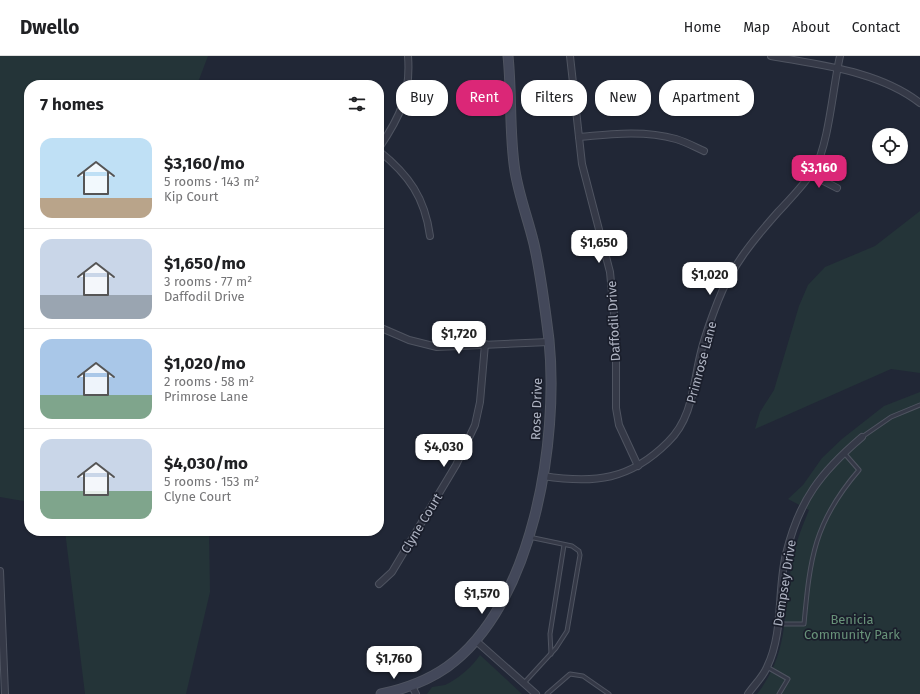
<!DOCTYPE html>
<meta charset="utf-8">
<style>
:root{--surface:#fff;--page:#f6f6f6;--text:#202124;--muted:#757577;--line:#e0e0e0;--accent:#db2777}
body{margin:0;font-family:"Fira Sans",sans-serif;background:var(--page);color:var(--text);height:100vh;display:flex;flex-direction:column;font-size:15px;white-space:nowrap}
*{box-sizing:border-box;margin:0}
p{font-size:13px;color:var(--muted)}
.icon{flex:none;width:22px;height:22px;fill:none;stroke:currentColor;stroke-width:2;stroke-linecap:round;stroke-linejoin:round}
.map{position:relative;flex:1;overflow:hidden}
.details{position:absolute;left:24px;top:24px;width:360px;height:456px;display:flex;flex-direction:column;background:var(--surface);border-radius:16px;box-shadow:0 1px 3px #0004}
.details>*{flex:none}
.banner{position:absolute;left:396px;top:24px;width:380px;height:36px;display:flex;gap:8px}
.fabs{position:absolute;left:872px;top:72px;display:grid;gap:8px}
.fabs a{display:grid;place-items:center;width:36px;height:36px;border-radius:50%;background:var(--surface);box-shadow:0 1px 3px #0004;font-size:20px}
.price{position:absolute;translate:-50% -34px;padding:0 9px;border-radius:8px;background:#fff;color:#222;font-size:13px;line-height:26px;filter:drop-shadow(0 1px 2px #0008)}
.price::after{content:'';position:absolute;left:50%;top:24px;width:12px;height:9px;margin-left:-6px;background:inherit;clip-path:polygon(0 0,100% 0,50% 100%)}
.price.selected{background:var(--accent);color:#fff}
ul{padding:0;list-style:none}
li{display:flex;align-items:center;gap:12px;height:100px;padding:0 16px}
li+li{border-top:1px solid var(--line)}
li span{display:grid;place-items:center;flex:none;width:112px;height:80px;border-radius:12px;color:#555}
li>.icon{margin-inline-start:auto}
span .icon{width:48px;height:48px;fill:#fffc;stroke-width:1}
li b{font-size:17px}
h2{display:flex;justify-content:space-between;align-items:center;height:48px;padding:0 16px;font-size:17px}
.pill{padding:0 14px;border-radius:16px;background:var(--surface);box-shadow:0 1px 3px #0004;font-size:14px;line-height:36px}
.pill.selected{background:var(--accent);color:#fff}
header{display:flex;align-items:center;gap:24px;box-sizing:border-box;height:56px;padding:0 20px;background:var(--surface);border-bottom:1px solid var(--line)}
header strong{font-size:19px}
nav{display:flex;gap:22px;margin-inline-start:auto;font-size:14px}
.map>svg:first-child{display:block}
.green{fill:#243438}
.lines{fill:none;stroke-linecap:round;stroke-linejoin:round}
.lane-casing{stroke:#4f5461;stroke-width:5}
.street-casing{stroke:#4f5461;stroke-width:8}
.secondary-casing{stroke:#4f5461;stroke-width:11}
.lane{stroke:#353947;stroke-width:3}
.street{stroke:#353947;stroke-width:6}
.secondary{stroke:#43485a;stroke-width:9}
.labels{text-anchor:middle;stroke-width:3.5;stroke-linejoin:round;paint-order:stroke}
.street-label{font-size:13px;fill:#afb4c3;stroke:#1a1e2b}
.park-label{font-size:13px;fill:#689279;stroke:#1a1e2b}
</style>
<header>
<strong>Dwello</strong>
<nav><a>Home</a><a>Map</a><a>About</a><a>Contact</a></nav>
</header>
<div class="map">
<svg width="920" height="638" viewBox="0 0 920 638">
<rect width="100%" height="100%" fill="#212736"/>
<g class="green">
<path d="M0 0H208L197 29H29V446L0 441Z"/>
<path d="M920 155V317L891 313 755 373 760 356 774 334 799 250 808 229 825 211 875 190Z"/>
<path d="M920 336V638H757C791 594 782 557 792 507 795 488 802 471 809 454L788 443 803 429 822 402 842 383 884 350Z"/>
<path d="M65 475H209L210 536 186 638H85Z"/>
<path d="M480 599 522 638H427L432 631C436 630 441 630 445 629 458 623 472 611 480 599Z"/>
</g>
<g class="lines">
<defs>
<g id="lane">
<path d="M862 381 891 361 920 349"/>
<path d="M779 568H804C810 502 814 466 859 414L845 398"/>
<path d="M551 598 550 578 564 489"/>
<path d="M767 611 788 623 779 638"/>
<path d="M524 627 556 592 567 575 580 499 579 495 572 490 529 481"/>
<path d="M547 638 570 618 583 620 609 638"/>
</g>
<g id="street">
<path d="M570 0 582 108 610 216 616 279V352L619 369 638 410"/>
<path d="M771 0C820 9 879 15 920 47"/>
<path d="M579 81C611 78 644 74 676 83 686 86 695 91 704 95"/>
<path d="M379 92C400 61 411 38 408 0"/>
<path d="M379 95C409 119 425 142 430 180"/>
<path d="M810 118 837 132"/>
<path d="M379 271 409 284 437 291 549 286"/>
<path d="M543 420C595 428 630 424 668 386 692 363 693 330 700 300 704 282 711 263 718 245 731 211 754 183 778 156 791 142 805 128 815 112 829 87 833 30 840 0"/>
<path d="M0 515 5 638"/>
<path d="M379 528 392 516 456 409 475 369 480 346 485 288"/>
<path d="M475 584 536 638"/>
<path d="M412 630 416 638"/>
<path d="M748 638C754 629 763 621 767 611 784 576 777 534 786 498 799 444 821 416 862 381"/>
</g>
<path id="secondary" d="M381 638C405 633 427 625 447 611 534 549 559 383 549 284 545 252 541 219 534 188 528 163 519 140 515 115 509 77 512 38 508 0"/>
</defs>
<use href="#lane" class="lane-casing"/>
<use href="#street" class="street-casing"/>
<use href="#secondary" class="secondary-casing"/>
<use href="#lane" class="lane"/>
<use href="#street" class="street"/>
<use href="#secondary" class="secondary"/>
</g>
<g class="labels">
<g class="street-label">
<text transform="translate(613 265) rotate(-93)" y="5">Daffodil Drive</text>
<text transform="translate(701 306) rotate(-75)" y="5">Primrose Lane</text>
<text transform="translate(536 353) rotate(-88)" y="5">Rose Drive</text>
<text transform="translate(421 467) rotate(-59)" y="5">Clyne Court</text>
<text transform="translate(784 527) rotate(-81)" y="5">Dempsey Drive</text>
</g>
<g class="park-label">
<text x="852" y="568">Benicia<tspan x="852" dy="15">Community Park</tspan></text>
</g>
</g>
</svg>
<div class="fabs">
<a><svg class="icon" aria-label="locate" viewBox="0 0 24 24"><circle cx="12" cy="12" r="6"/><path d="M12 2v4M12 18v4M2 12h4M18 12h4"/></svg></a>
</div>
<b class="price selected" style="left:819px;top:133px">$3,160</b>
<b class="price" style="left:599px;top:208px">$1,650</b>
<b class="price" style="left:710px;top:240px">$1,020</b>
<b class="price" style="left:459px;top:299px">$1,720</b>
<b class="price" style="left:444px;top:412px">$4,030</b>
<b class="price" style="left:482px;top:559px">$1,570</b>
<b class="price" style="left:394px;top:624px">$1,760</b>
<div class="banner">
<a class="pill">Buy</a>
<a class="pill selected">Rent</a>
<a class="pill">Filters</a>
<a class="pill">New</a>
<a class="pill">Apartment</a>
</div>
<section class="details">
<h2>7 homes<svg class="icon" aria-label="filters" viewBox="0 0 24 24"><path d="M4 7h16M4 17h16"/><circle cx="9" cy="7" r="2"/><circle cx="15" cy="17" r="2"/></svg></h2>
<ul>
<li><span style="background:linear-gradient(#bfe0f5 75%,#b9a48a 0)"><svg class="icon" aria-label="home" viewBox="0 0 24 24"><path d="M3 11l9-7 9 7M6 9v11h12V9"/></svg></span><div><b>$3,160/mo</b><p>5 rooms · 143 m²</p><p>Kip Court</p></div></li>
<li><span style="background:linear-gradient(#c9d6e8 70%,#9aa5b1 0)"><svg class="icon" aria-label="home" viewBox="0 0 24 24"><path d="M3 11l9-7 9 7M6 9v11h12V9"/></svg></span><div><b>$1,650/mo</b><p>3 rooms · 77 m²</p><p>Daffodil Drive</p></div></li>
<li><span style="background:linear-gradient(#a9c7e8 70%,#7fa58c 0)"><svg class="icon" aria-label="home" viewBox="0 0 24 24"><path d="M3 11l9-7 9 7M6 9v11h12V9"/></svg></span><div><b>$1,020/mo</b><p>2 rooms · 58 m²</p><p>Primrose Lane</p></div></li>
<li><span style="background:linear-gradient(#c9d6e8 65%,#7fa58c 0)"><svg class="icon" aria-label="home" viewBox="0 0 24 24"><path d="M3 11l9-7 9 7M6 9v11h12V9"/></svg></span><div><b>$4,030/mo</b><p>5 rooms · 153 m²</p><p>Clyne Court</p></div></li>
</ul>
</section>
</div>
